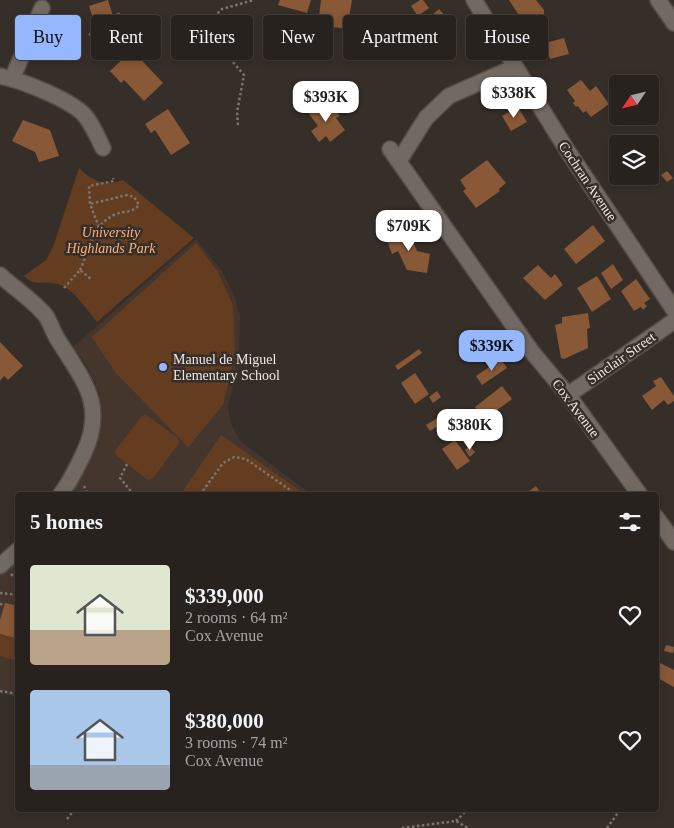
<!DOCTYPE html>
<meta charset="utf-8">
<style>
:root{--surface:#28221e;--page:#302a27;--text:#f1f3f6;--muted:#a5a4a4;--line:#443f3c;--accent:#94b7fd}
body{margin:0;font-family:"Times New Roman",serif;background:var(--page);color:var(--text);height:100vh;display:flex;flex-direction:column;font-size:19px;white-space:nowrap}
*{box-sizing:border-box;margin:0}
p{font-size:16px;color:var(--muted)}
.icon{flex:none;width:28px;height:28px;fill:none;stroke:currentColor;stroke-width:2;stroke-linecap:round;stroke-linejoin:round}
.map{position:relative;flex:1;overflow:hidden}
.sheet{position:absolute;left:15px;top:492px;width:644px;height:320px;display:flex;flex-direction:column;background:var(--surface);border-radius:5px;box-shadow:0 2px 8px #0003,0 0 0 1px var(--line)}
.sheet>*{flex:none}
.guide{position:absolute;left:15px;top:15px;width:645px;height:45px;display:flex;gap:10px}
.needle{width:32px;rotate:235deg}
.controls{position:absolute;left:609px;top:75px;display:grid;gap:10px}
.controls a{display:grid;place-items:center;width:50px;height:50px;border-radius:5px;background:var(--surface);box-shadow:0 2px 8px #0003,0 0 0 1px var(--line);font-size:25px}
.price{position:absolute;translate:-50% -42px;padding:0 11px;border-radius:10px;background:#fff;color:#222;font-size:16px;line-height:32px;filter:drop-shadow(0 1px 2px #0008)}
.price::after{content:'';position:absolute;left:50%;top:30px;width:15px;height:11px;margin-left:-8px;background:inherit;clip-path:polygon(0 0,100% 0,50% 100%)}
.price.active{background:var(--accent);color:#111}
ul{padding:0;list-style:none}
li{display:flex;align-items:center;gap:15px;height:125px;padding:0 15px}
li span{display:grid;place-items:center;flex:none;width:140px;height:100px;border-radius:5px;color:#555}
li>.icon{margin-inline-start:auto}
span .icon{width:60px;height:60px;fill:#fffc;stroke-width:1}
li b{font-size:21px}
h2{display:flex;justify-content:space-between;align-items:center;height:60px;padding:0 15px;font-size:21px}
.chip{padding:0 18px;border-radius:5px;background:var(--surface);box-shadow:0 2px 8px #0003,0 0 0 1px var(--line);font-size:18px;line-height:45px}
.chip.active{background:var(--accent);color:#111}
.map>svg:first-child{display:block}
.built{fill:#44362d}
.green{fill:#643d21}
.building{fill:#885837}
.lines{fill:none;stroke-linecap:round;stroke-linejoin:round}
.minor-casing{stroke:#534c48;stroke-width:18}
.path{stroke:#7b746f;stroke-width:2.5;stroke-dasharray:2.5 2.5;stroke-linecap:butt}
.minor{stroke:#736963;stroke-width:15}
.poi-dot{fill:#94b7fd;stroke:#362e28;stroke-width:2}
.labels{text-anchor:middle;stroke-width:5;stroke-linejoin:round;paint-order:stroke}
.street-label{font-size:14px;fill:#ede7e4;stroke:#362e28}
.park-label{font-size:14px;font-style:italic;fill:#fcb17f;stroke:#362e28}
.poi-label{font-size:14px;fill:#ede7e4;stroke:#362e28;text-anchor:start}
</style>
<div class="map">
<svg width="674" height="828" viewBox="0 0 674 828">
<rect width="100%" height="100%" fill="#362e28"/>
<g class="built">
<path d="M196 239 222 271 234 295 240 316 239 363 228 406 231 423 240 441 312 495H70L93 453 101 428 102 414 100 395 94 380 85 363 73 347Z"/>
<path d="M17 558V697L0 693V573Z"/>
</g>
<g class="green">
<path d="M79 168C92 181 105 187 123 180L194 238 97 322C87 310 76 292 61 285 47 279 35 288 24 276L46 260 53 247Z"/>
<path d="M196 243 218 272 233 306 235 355 223 405 188 447 116 373 92 337Z"/>
<path d="M146 415 178 438 179 443 153 478 148 480 117 456 115 451 142 416Z"/>
<path d="M221 435 306 495H180Z"/>
<path d="M0 634 17 639V661L0 656Z"/>
</g>
<g class="building">
<path d="M108 0 113 16 119 12 130 27 98 48 88 34 96 28 89 6Z"/>
<path d="M280 0H311L307 13 278 5Z"/>
<path d="M321 0H352L347 29 318 25Z"/>
<path d="M420 0H423L429 8 418 16 411 6Z"/>
<path d="M509 0H536L544 10V14L538 18 524 23Z"/>
<path d="M439 9 456 29 440 41 425 21Z"/>
<path d="M390 36 398 46 392 51 388 46 383 51 380 48Z"/>
<path d="M564 38 569 54 550 59 545 43Z"/>
<path d="M132 50 163 83 144 101 124 80 121 83 110 71Z"/>
<path d="M581 80 590 91 596 86 609 104 591 117 586 111 583 113 578 106 576 107 573 103 575 101 567 90Z"/>
<path d="M325 102 329 108 332 105 340 116 336 118 345 130 330 142 326 136 319 142 311 131 318 126 309 114Z"/>
<path d="M518 107 527 122 511 131 502 116Z"/>
<path d="M168 109 190 143 171 155 155 130 151 133 145 124Z"/>
<path d="M23 120 50 130 59 156 39 162 35 152 12 141Z"/>
<path d="M634 134 641 144H622Z"/>
<path d="M487 160 506 183 499 189 500 191 476 208 463 191 466 189 460 180Z"/>
<path d="M667 171 673 178 667 182 661 175Z"/>
<path d="M593 225 605 241 576 264 564 249Z"/>
<path d="M408 229 417 251 430 254 427 273 407 270 398 251 392 254 386 238Z"/>
<path d="M613 264 623 280 611 289 601 273Z"/>
<path d="M538 265 551 278 555 274 563 285 545 300 523 278Z"/>
<path d="M597 276 611 299 592 312 577 288Z"/>
<path d="M636 279 650 299 644 303 647 306 643 310 641 307 634 311 621 291Z"/>
<path d="M588 313 590 328 587 329 588 348 564 359 561 358 555 325 562 323V317Z"/>
<path d="M0 342 23 366 8 380 4 376 0 381Z"/>
<path d="M419 349 422 353 398 370 395 366Z"/>
<path d="M501 359 507 368 482 385 476 376Z"/>
<path d="M415 373 429 394 415 404 401 383Z"/>
<path d="M661 377 674 396V401L668 405 664 400 652 410 642 396 656 386 653 381Z"/>
<path d="M502 386 512 399 484 420 475 407Z"/>
<path d="M437 391 441 397 433 403 429 397Z"/>
<path d="M436 419 440 425 430 431 426 425Z"/>
<path d="M489 422 492 427 476 438 472 434Z"/>
<path d="M455 440 470 461 457 470 442 449Z"/>
<path d="M470 446 475 452 470 457 465 450Z"/>
<path d="M536 486 542 495H524Z"/>
<path d="M5 603 18 606V639L0 634V620Z"/>
<path d="M666 645 674 647 673 653 664 651Z"/>
<path d="M658 662 674 670V687L656 677Z"/>
</g>
<g class="lines">
<defs>
<g id="minor">
<path d="M474 0 567 150 674 310"/>
<path d="M658 0 674 23"/>
<path d="M0 76C21 80 74 101 86 117 93 126 98 138 103 148"/>
<path d="M12 79 42 8"/>
<path d="M390 149 532 352 568 395 640 495"/>
<path d="M399 161 426 118 449 96 515 67"/>
<path d="M0 275C13 287 35 302 46 316 51 324 54 335 60 343 86 384 106 407 83 455 76 469 70 483 60 495"/>
<path d="M568 395 674 321"/>
<path d="M656 517 674 542"/>
<path d="M0 566 18 550"/>
</g>
</defs>
<use href="#minor" class="minor-casing"/>
<g class="path">
<path d="M238 125 237 112 244 75 220 47 206 25 222 9 254 0"/>
<path d="M99 227 90 204 89 186 114 181 113 178"/>
<path d="M80 270C89 251 92 225 114 215 124 210 131 214 139 205L134 197 127 195 90 204"/>
<path d="M64 288 80 270 91 279"/>
<path d="M127 464 120 478 134 495"/>
<path d="M84 486 88 495"/>
<path d="M200 495 223 463 234 457 246 459 297 495"/>
<path d="M11 574 18 581"/>
<path d="M0 593 18 595"/>
<path d="M0 604 4 605"/>
<path d="M0 691 18 694"/>
<path d="M67 819 74 810"/>
<path d="M456 821 467 810"/>
<path d="M402 828 456 821 468 828"/>
<path d="M607 828 620 810"/>
</g>
<use href="#minor" class="minor"/>
</g>
<circle class="poi-dot" cx="163" cy="367" r="5"/>
<g class="labels">
<g class="street-label">
<text transform="translate(588 181) rotate(56)" y="5">Cochran Avenue</text>
<text transform="translate(621 358) rotate(-35)" y="5">Sinclair Street</text>
<text transform="translate(576 408) rotate(53)" y="5">Cox Avenue</text>
</g>
<g class="park-label">
<text x="111" y="237">University<tspan x="111" dy="16">Highlands Park</tspan></text>
</g>
<g class="poi-label">
<text x="173" y="364">Manuel de Miguel<tspan x="173" dy="16">Elementary School</tspan></text>
</g>
</g>
</svg>
<div class="controls">
<a><svg class="needle" viewBox="-14 -14 28 28"><path d="M0-13l5 13h-10z" fill="#e53935"/><path d="M0 13l5-13h-10z" fill="#a5a4a4"/></svg></a>
<a><svg class="icon" aria-label="layers" viewBox="0 0 24 24"><path d="M12 4l9 5-9 5-9-5zM3 14l9 5 9-5"/></svg></a>
</div>
<b class="price" style="left:514px;top:119px">$338K</b>
<b class="price" style="left:326px;top:123px">$393K</b>
<b class="price" style="left:409px;top:252px">$709K</b>
<b class="price active" style="left:492px;top:372px">$339K</b>
<b class="price" style="left:470px;top:451px">$380K</b>
<div class="guide">
<a class="chip active">Buy</a>
<a class="chip">Rent</a>
<a class="chip">Filters</a>
<a class="chip">New</a>
<a class="chip">Apartment</a>
<a class="chip">House</a>
</div>
<section class="sheet">
<h2>5 homes<svg class="icon" aria-label="filters" viewBox="0 0 24 24"><path d="M4 7h16M4 17h16"/><circle cx="9" cy="7" r="2"/><circle cx="15" cy="17" r="2"/></svg></h2>
<ul>
<li><span style="background:linear-gradient(#dfe7d0 65%,#b9a48a 0)"><svg class="icon" aria-label="home" viewBox="0 0 24 24"><path d="M3 11l9-7 9 7M6 9v11h12V9"/></svg></span><div><b>$339,000</b><p>2 rooms · 64 m²</p><p>Cox Avenue</p></div><svg class="icon" aria-label="heart" viewBox="0 0 24 24"><path d="M12 20l-8-8c-3-5 5-10 8-4 3-6 11-1 8 4z"/></svg></li>
<li><span style="background:linear-gradient(#a9c7e8 75%,#9aa5b1 0)"><svg class="icon" aria-label="home" viewBox="0 0 24 24"><path d="M3 11l9-7 9 7M6 9v11h12V9"/></svg></span><div><b>$380,000</b><p>3 rooms · 74 m²</p><p>Cox Avenue</p></div><svg class="icon" aria-label="heart" viewBox="0 0 24 24"><path d="M12 20l-8-8c-3-5 5-10 8-4 3-6 11-1 8 4z"/></svg></li>
</ul>
</section>
</div>
